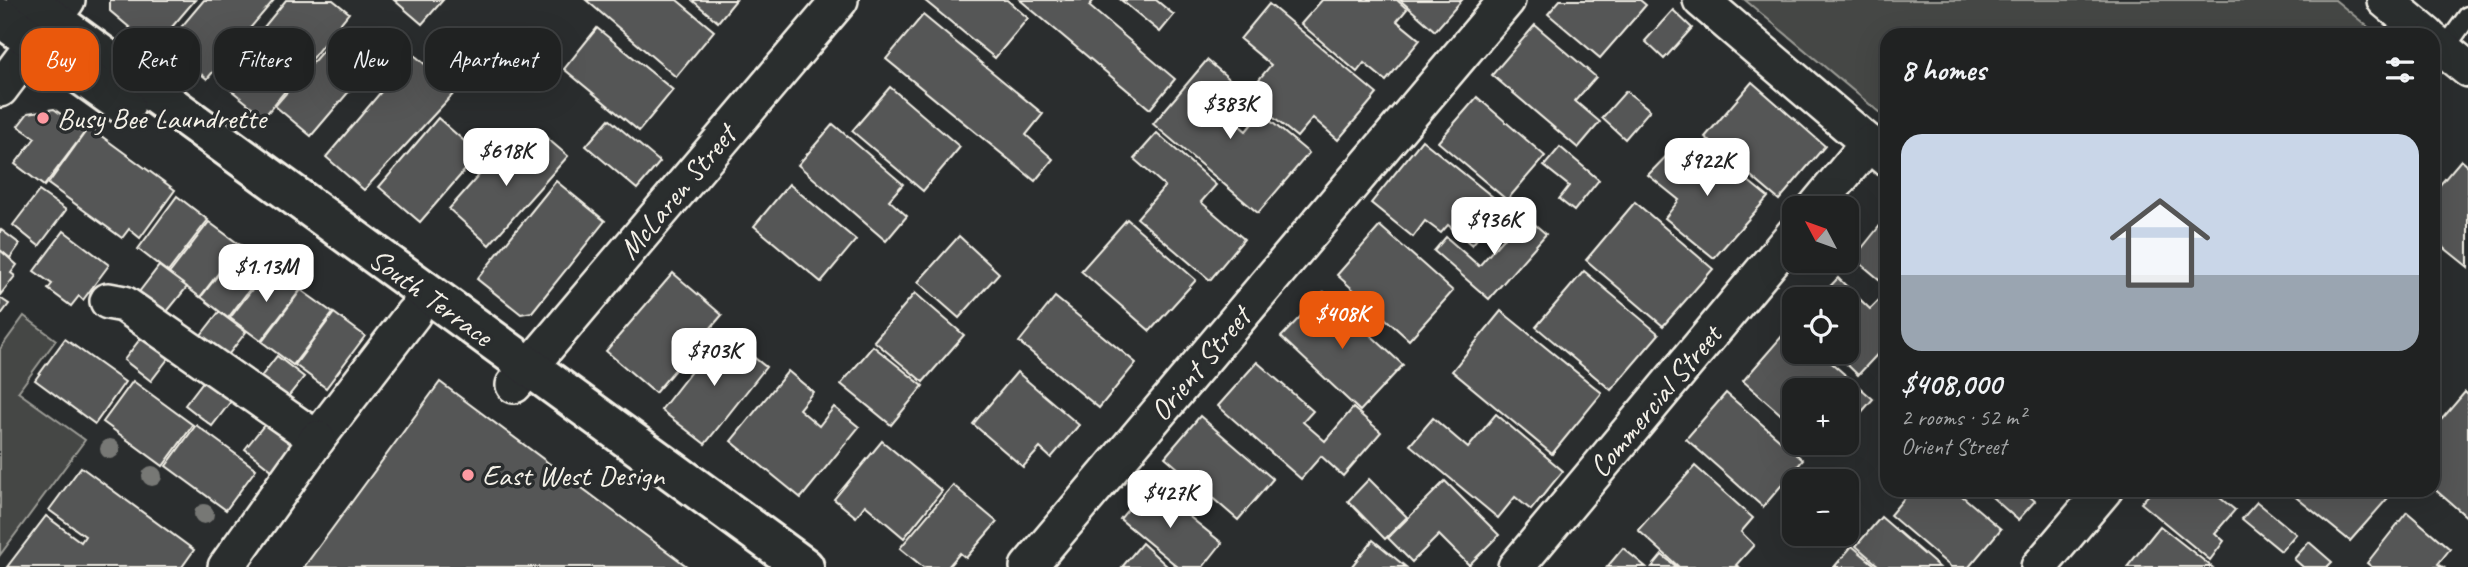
<!DOCTYPE html>
<meta charset="utf-8">
<style>
:root{--surface:#202222;--page:#2d2f2f;--text:#f1f3f6;--muted:#a2a4a5;--line:#3d3f40;--accent:#ea580c}
body{margin:0;font-family:Caveat,sans-serif;background:var(--page);color:var(--text);height:100vh;display:flex;flex-direction:column;font-size:26px;white-space:nowrap}
*{box-sizing:border-box;margin:0}
p{font-size:23px;color:var(--muted)}
.icon{flex:none;width:38px;height:38px;fill:none;stroke:currentColor;stroke-width:2;stroke-linecap:round;stroke-linejoin:round}
.map{position:relative;flex:1;overflow:hidden}
.side{position:absolute;left:1880px;top:28px;width:560px;height:469px;display:flex;flex-direction:column;background:var(--surface);border-radius:21px;box-shadow:0 7px 28px #0002,0 0 0 2px var(--line)}
.side>*{flex:none}
.banner{position:absolute;left:21px;top:28px;width:665px;height:63px;display:flex;gap:14px}
.needle{width:46px;rotate:311deg}
.fabs{position:absolute;left:1782px;top:196px;display:grid;gap:14px}
.fabs a{display:grid;place-items:center;width:77px;height:77px;border-radius:14px;background:var(--surface);box-shadow:0 7px 28px #0002,0 0 0 2px var(--line);font-size:35px}
.price{position:absolute;translate:-50% -60px;padding:0 16px;border-radius:14px;background:#fff;color:#222;font-size:23px;line-height:46px;filter:drop-shadow(0 2px 4px #0008)}
.price::after{content:'';position:absolute;left:50%;top:42px;width:21px;height:16px;margin-left:-10px;background:inherit;clip-path:polygon(0 0,100% 0,50% 100%)}
.price.active{background:var(--accent);color:#fff}
ul{padding:0;list-style:none}
li{display:grid;align-content:center;gap:14px;height:371px;padding:0 21px}
li+li{border-top:2px solid var(--line)}
li span{display:grid;place-items:center;height:217px;border-radius:21px;color:#555}
li>.icon{margin-inline-start:auto}
span .icon{width:126px;height:126px;fill:#fffc;stroke-width:1}
li b{font-size:30px}
h2{display:flex;justify-content:space-between;align-items:center;height:84px;padding:0 21px;font-size:30px}
.chip{padding:0 24px;border-radius:21px;background:var(--surface);box-shadow:0 7px 28px #0002,0 0 0 2px var(--line);font-size:24px;line-height:63px}
.chip.active{background:var(--accent);color:#fff}
.map>svg:first-child{display:block}
.green{fill:#444645;stroke:#9c9c96;stroke-width:2}
.building{fill:#555756;stroke:#f4f1e8;stroke-width:2}
.lines{fill:none;stroke-linecap:round;stroke-linejoin:round}
.service-casing{stroke:#f4f1e8;stroke-width:23}
.minor-casing{stroke:#f4f1e8;stroke-width:40}
.tertiary-casing{stroke:#f4f1e8;stroke-width:44}
.service{stroke:#2a2d2e;stroke-width:18}
.minor{stroke:#2a2d2e;stroke-width:35}
.tertiary{stroke:#2a2d2e;stroke-width:38}
.tree{fill:#777875}
.poi-dot{fill:#ff9aa2;stroke:#2a2d2e;stroke-width:2.5}
.labels{text-anchor:middle;stroke-width:7;stroke-linejoin:round;paint-order:stroke}
.poi-label{font-size:30px;fill:#f4f1e8;stroke:#2a2d2e;text-anchor:start}
.street-label{font-size:30px;fill:#f4f1e8;stroke:#2a2d2e}
</style>
<div class="map">
<svg width="2468" height="567" viewBox="0 0 2468 567">
<rect width="100%" height="100%" fill="#2a2d2e"/>
<filter id="ink" filterUnits="userSpaceOnUse"><feTurbulence type="fractalNoise" baseFrequency=".0143" numOctaves="2"/><feDisplacementMap in="SourceGraphic" scale="14" xChannelSelector="R" yChannelSelector="G"/><feConvolveMatrix kernelMatrix="1 2 1 2 8 2 1 2 1" color-interpolation-filters="sRGB"/></filter>
<g filter="url(#ink)">
<g class="green">
<path d="M1745 0H2335L2378 35H1886V118Z"/>
<path d="M24 316 56 340 18 392 85 440 0 555V349Z"/>
</g>
<g class="building">
<path d="M110 0H195L154 48 110 11Z"/>
<path d="M204 0H274L207 79 166 45Z"/>
<path d="M286 0H333L349 13 264 117 220 81Z"/>
<path d="M394 0H443L422 24Z"/>
<path d="M586 0H677L714 31 676 77Z"/>
<path d="M692 0H736L718 22Z"/>
<path d="M924 0H1007L1028 18 995 58Z"/>
<path d="M1020 0H1094L1089 6 1175 79 1150 109Z"/>
<path d="M1121 0H1156L1174 15 1160 32Z"/>
<path d="M1322 0H1397L1407 9 1397 21 1420 40 1386 81 1364 63 1357 72 1301 24Z"/>
<path d="M1400 0H1462L1435 31Z"/>
<path d="M1560 0H1640L1646 5 1600 58 1548 14Z"/>
<path d="M1269 4 1377 94 1338 140 1313 118 1297 137 1246 95 1271 65 1240 39Z"/>
<path d="M1673 10 1692 28 1664 59 1645 41Z"/>
<path d="M923 15 1043 114 1026 135 1053 159 1035 181 886 59Z"/>
<path d="M345 25 380 55 311 136 275 106Z"/>
<path d="M1535 25 1596 77 1575 101 1600 122 1578 148 1492 75Z"/>
<path d="M597 28 673 90 639 131 564 69Z"/>
<path d="M413 54 456 91 364 190 326 157Z"/>
<path d="M1207 60 1232 81 1213 103 1246 131 1261 113 1309 153 1258 213 1153 124Z"/>
<path d="M1752 82 1825 146 1779 200 1705 137Z"/>
<path d="M890 87 960 147 923 191 852 131Z"/>
<path d="M1626 91 1650 110 1625 139 1602 118Z"/>
<path d="M1477 97 1545 156 1507 200 1438 142Z"/>
<path d="M54 109 85 132 44 186 15 164 35 138 18 126 28 113Z"/>
<path d="M438 118 479 154 420 222 379 187Z"/>
<path d="M609 119 660 162 637 189 586 146Z"/>
<path d="M833 124 903 184 889 200 907 216 886 241 798 165Z"/>
<path d="M89 127 175 190 140 238 129 229 122 238 48 184Z"/>
<path d="M1157 133 1216 185 1201 202 1244 239 1210 280 1137 218 1165 186 1134 159Z"/>
<path d="M542 134 568 156 489 245 449 209 504 147 519 161Z"/>
<path d="M1422 140 1504 206 1472 245 1448 225 1441 233 1425 221 1413 237 1371 203Z"/>
<path d="M1677 145 1697 160 1708 148 1768 197 1714 258 1665 218 1679 200 1648 175Z"/>
<path d="M1560 147 1599 180 1574 211 1559 199 1569 186 1544 166Z"/>
<path d="M2461 160 2468 166V267L2432 238V194Z"/>
<path d="M556 181 605 221 532 312 521 314 477 279Z"/>
<path d="M789 184 856 240 821 282 754 226Z"/>
<path d="M39 191 66 210 39 246 13 225Z"/>
<path d="M177 196 208 220 168 272 138 249Z"/>
<path d="M1635 202 1713 269 1663 326 1586 260Z"/>
<path d="M1524 215 1546 234 1489 299 1434 251 1446 237 1479 266Z"/>
<path d="M1886 218V285L1854 258Z"/>
<path d="M1127 219 1196 280 1150 331 1081 271Z"/>
<path d="M209 222 240 245 200 297 169 274Z"/>
<path d="M1380 226 1453 291 1409 340 1337 275Z"/>
<path d="M0 229 20 244 10 258 0 250Z"/>
<path d="M64 231 109 265 83 300 79 296 71 306 48 289 52 284 34 271Z"/>
<path d="M959 236 999 273 959 318 918 282Z"/>
<path d="M241 245 268 265 228 318 201 297Z"/>
<path d="M0 250 17 265 11 273 15 276 0 295Z"/>
<path d="M159 266 187 287 166 313 139 292Z"/>
<path d="M270 266 301 289 261 341 230 318Z"/>
<path d="M1584 271 1659 334 1611 390 1536 327Z"/>
<path d="M673 273 722 315 655 393 606 351Z"/>
<path d="M1838 278 1870 309 1882 297 1886 302V345L1858 375 1834 352H1846V299H1818Z"/>
<path d="M301 290 333 313 293 365 262 342Z"/>
<path d="M1324 292 1403 365 1360 411 1281 337Z"/>
<path d="M915 293 964 335 923 382 874 341Z"/>
<path d="M1055 297 1136 363 1099 408 1019 342Z"/>
<path d="M0 298 9 304 0 316Z"/>
<path d="M1501 311 1602 393 1552 454 1452 371Z"/>
<path d="M219 312 246 332 228 355 201 335Z"/>
<path d="M334 313 365 336 326 388 295 365Z"/>
<path d="M1790 327 1794 329V352H1819L1873 399 1846 430V390H1794V426L1743 381Z"/>
<path d="M722 332 766 367 705 444 661 410Z"/>
<path d="M144 334 171 355 151 381 124 360Z"/>
<path d="M65 339 125 382 95 424 35 380Z"/>
<path d="M873 346 923 386 891 425 841 384Z"/>
<path d="M277 356 304 377 287 398 260 378Z"/>
<path d="M1257 362 1313 411 1303 422 1325 441 1353 408 1381 432 1343 476 1321 456 1301 479 1218 406Z"/>
<path d="M788 371 813 392 799 409 819 426 834 407 859 427 801 498 731 441Z"/>
<path d="M1017 372 1079 425 1051 458 1040 448 1023 467 973 424Z"/>
<path d="M205 379 232 400 212 426 185 405Z"/>
<path d="M133 381 193 425 163 466 103 422Z"/>
<path d="M440 382 688 567H304Z"/>
<path d="M2465 392 2468 395V518L2432 487V410L2442 419Z"/>
<path d="M1726 393 1803 460 1763 507 1686 439Z"/>
<path d="M1496 414 1563 471 1531 510 1515 497 1498 518 1410 445 1433 418 1468 448Z"/>
<path d="M1200 416 1273 479 1238 520 1165 457Z"/>
<path d="M265 424 292 444 273 471 245 449Z"/>
<path d="M196 425 256 469 226 510 166 466Z"/>
<path d="M882 441 942 491 904 538 865 505 856 517 834 499Z"/>
<path d="M1813 443H1835L1825 453Z"/>
<path d="M1695 466 1753 518 1741 532 1754 545 1736 565 1739 567H1679L1638 530Z"/>
<path d="M81 467 194 550 182 567H7L46 516 81 542 85 536 49 510Z"/>
<path d="M1369 479 1407 517 1385 539 1348 501Z"/>
<path d="M1445 481 1499 535 1469 565 1439 535 1412 562 1388 538Z"/>
<path d="M1149 484 1222 543 1203 567H1178L1120 519Z"/>
<path d="M953 485 997 522 966 558 960 553 948 567H923L900 548Z"/>
<path d="M1911 490H1955L2001 529 1969 567H1951L1890 515Z"/>
<path d="M1984 490H2022L2035 501 2018 520Z"/>
<path d="M2153 490H2210L2235 510 2215 533 2224 541 2210 560 2141 503Z"/>
<path d="M2287 490H2392L2394 491 2350 541Z"/>
<path d="M2257 502 2296 534 2281 551 2242 519Z"/>
<path d="M2407 512 2450 549 2438 564 2443 567H2372L2367 563Z"/>
<path d="M1881 517 1939 567H1880L1856 546Z"/>
<path d="M2160 526 2212 567H2127Z"/>
<path d="M1373 540 1406 567H1351Z"/>
<path d="M2309 542 2332 562 2327 567H2303L2294 559Z"/>
<path d="M1142 543 1168 567H1122Z"/>
<path d="M1852 546 1877 567H1834Z"/>
<path d="M1623 548 1646 567H1607Z"/>
<path d="M1662 555 1677 567H1652Z"/>
</g>
<g class="lines">
<defs>
<path id="service" d="M2444 49 2468 16"/>
<g id="minor">
<path d="M1701 0 1886 158"/>
<path d="M2385 0 2427 35"/>
<path d="M2432 40 2468 69"/>
<path d="M0 89 67 0"/>
<path d="M1815 208 1869 143"/>
<path d="M108 301 124 304 317 439 413 314"/>
<path d="M514 385 840 0"/>
<path d="M226 567 317 439"/>
<path d="M1028 567 1507 0"/>
<path d="M1516 567 1794 234"/>
<path d="M2039 567 2104 490"/>
</g>
<g id="tertiary">
<path d="M26 0 804 567"/>
<path d="M0 17 125 106"/>
</g>
</defs>
<use href="#service" class="service-casing"/>
<use href="#minor" class="minor-casing"/>
<use href="#tertiary" class="tertiary-casing"/>
<use href="#service" class="service"/>
<use href="#minor" class="minor"/>
<use href="#tertiary" class="tertiary"/>
</g>
<g class="tree">
<circle cx="110" cy="449" r="10"/>
<circle cx="152" cy="476" r="10"/>
<circle cx="204" cy="514" r="10"/>
</g>
</g>
<g class="poi-dot">
<circle cx="43" cy="118" r="7"/>
<circle cx="468" cy="475" r="7"/>
</g>
<g class="labels">
<g class="poi-label">
<text x="57" y="128">Busy Bee Laundrette</text>
<text x="482" y="485">East West Design</text>
</g>
<g class="street-label">
<text transform="translate(677 192) rotate(-50)" y="10">McLaren Street</text>
<text transform="translate(431 297) rotate(36)" y="10">South Terrace</text>
<text transform="translate(1200 364) rotate(-50)" y="10">Orient Street</text>
<text transform="translate(1655 401) rotate(-50)" y="10">Commercial Street</text>
</g>
</g>
</svg>
<div class="fabs">
<a><svg class="needle" viewBox="-14 -14 28 28"><path d="M0-13l5 13h-10z" fill="#e53935"/><path d="M0 13l5-13h-10z" fill="#a2a4a5"/></svg></a>
<a><svg class="icon" aria-label="locate" viewBox="0 0 24 24"><circle cx="12" cy="12" r="6"/><path d="M12 2v4M12 18v4M2 12h4M18 12h4"/></svg></a>
<a>+</a>
<a>−</a>
</div>
<b class="price" style="left:1230px;top:141px">$383K</b>
<b class="price" style="left:506px;top:188px">$618K</b>
<b class="price" style="left:1707px;top:198px">$922K</b>
<b class="price" style="left:1494px;top:257px">$936K</b>
<b class="price" style="left:266px;top:304px">$1.13M</b>
<b class="price active" style="left:1342px;top:351px">$408K</b>
<b class="price" style="left:714px;top:388px">$703K</b>
<b class="price" style="left:1170px;top:530px">$427K</b>
<div class="banner">
<a class="chip active">Buy</a>
<a class="chip">Rent</a>
<a class="chip">Filters</a>
<a class="chip">New</a>
<a class="chip">Apartment</a>
</div>
<section class="side">
<h2>8 homes<svg class="icon" aria-label="filters" viewBox="0 0 24 24"><path d="M4 7h16M4 17h16"/><circle cx="9" cy="7" r="2"/><circle cx="15" cy="17" r="2"/></svg></h2>
<ul>
<li><span style="background:linear-gradient(#c9d6e8 65%,#9aa5b1 0)"><svg class="icon" aria-label="home" viewBox="0 0 24 24"><path d="M3 11l9-7 9 7M6 9v11h12V9"/></svg></span><div><b>$408,000</b><p>2 rooms · 52 m²</p><p>Orient Street</p></div></li>
</ul>
</section>
</div>
